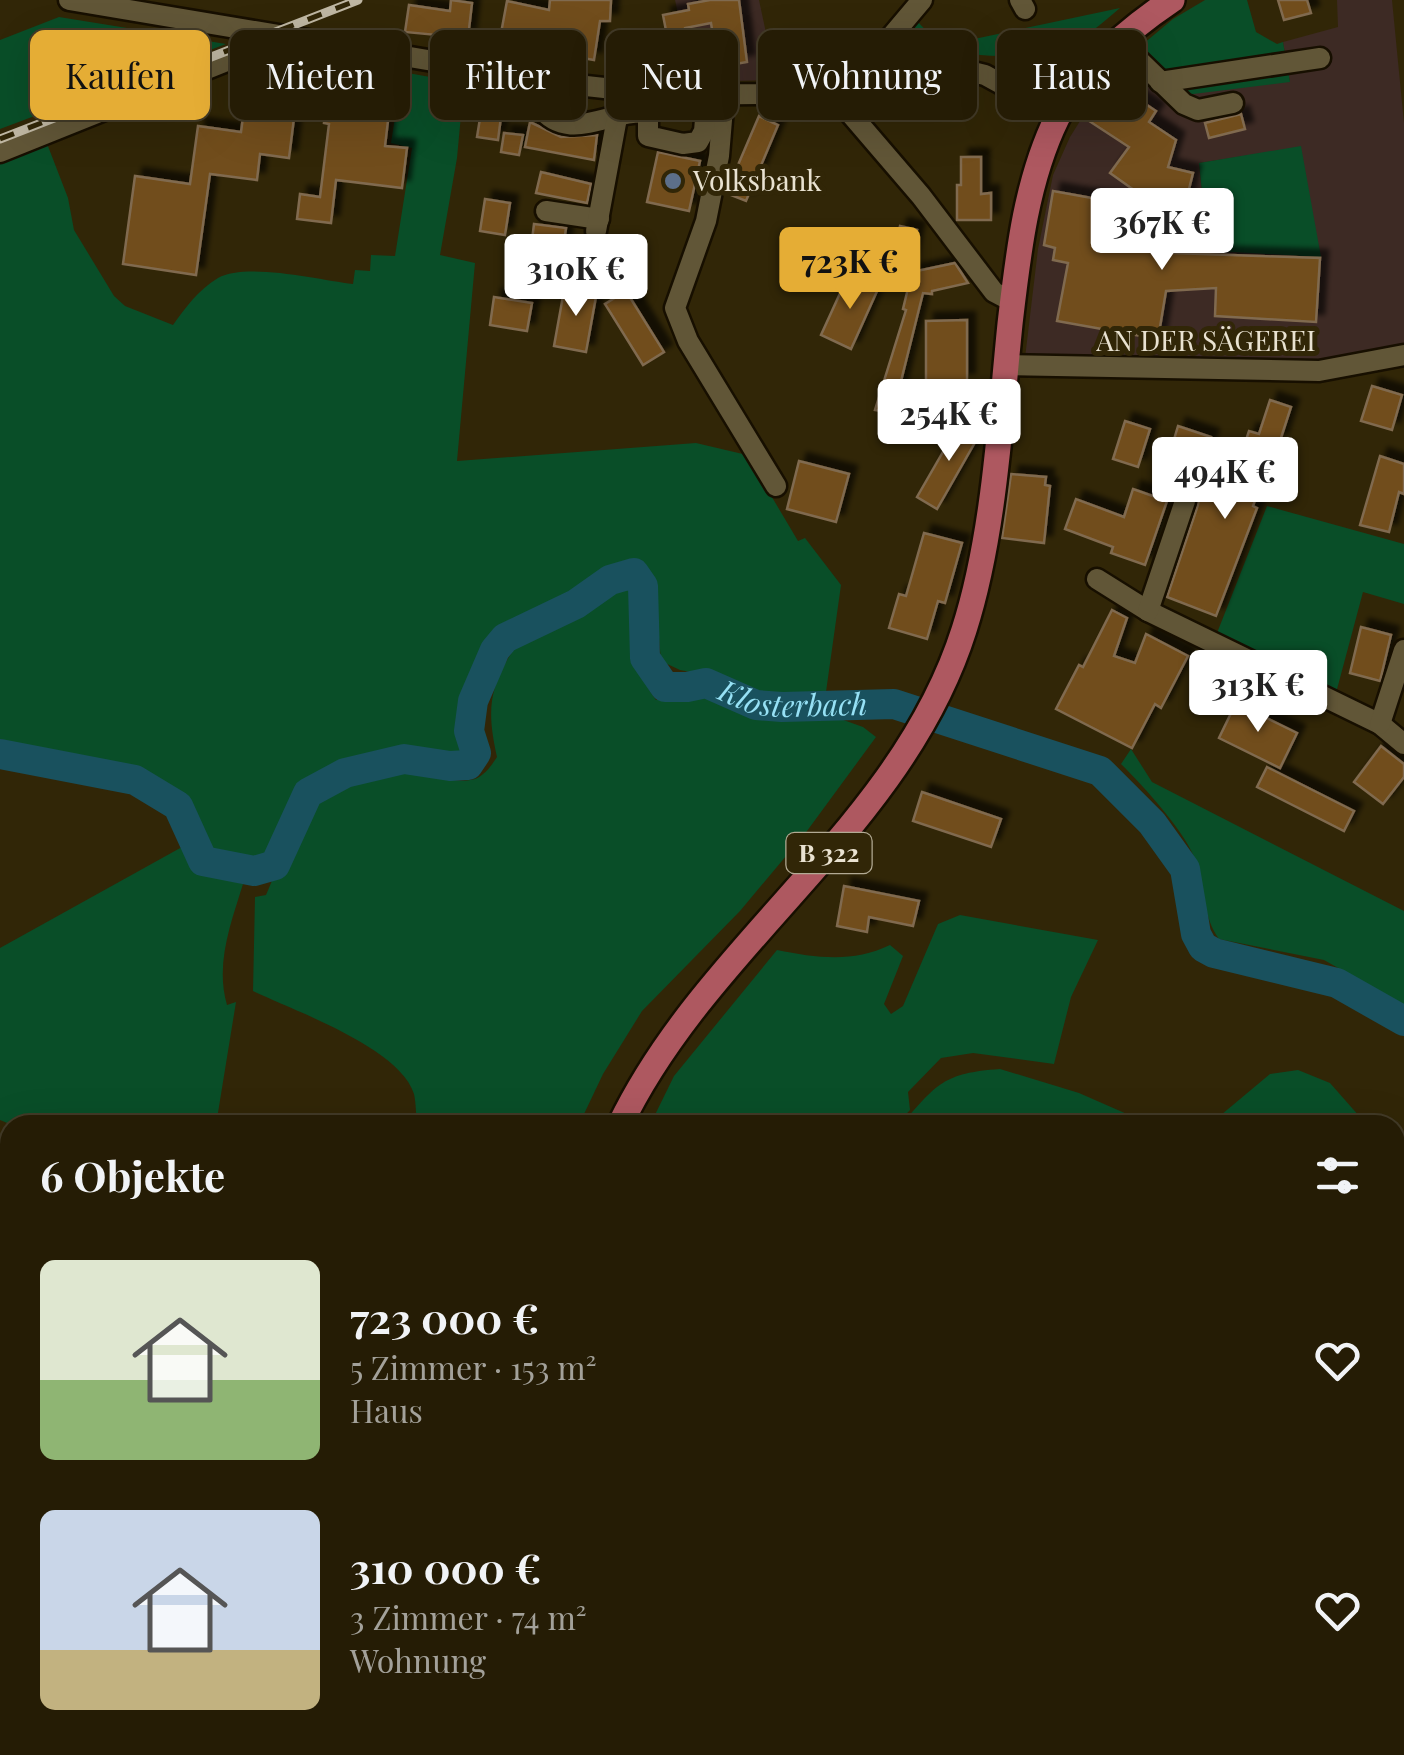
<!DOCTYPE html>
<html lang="de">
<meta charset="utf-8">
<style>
:root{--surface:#251c05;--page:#312913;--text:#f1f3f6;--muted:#a3a19a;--line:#423a27;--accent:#e5ad35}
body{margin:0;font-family:"Playfair Display",serif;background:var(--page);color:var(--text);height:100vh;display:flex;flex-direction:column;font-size:38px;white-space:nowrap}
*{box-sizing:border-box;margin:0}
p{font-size:32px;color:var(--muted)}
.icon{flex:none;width:55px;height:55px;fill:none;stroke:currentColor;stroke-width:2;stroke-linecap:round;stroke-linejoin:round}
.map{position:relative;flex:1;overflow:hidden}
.panel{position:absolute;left:0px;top:1115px;width:1405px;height:640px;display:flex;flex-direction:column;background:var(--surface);border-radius:30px 30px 0 0;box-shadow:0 10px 40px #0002,0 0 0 2px var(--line)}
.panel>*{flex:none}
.guide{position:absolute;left:30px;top:30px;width:1345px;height:90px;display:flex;gap:20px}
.price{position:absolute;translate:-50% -85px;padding:0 22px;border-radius:10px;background:#fff;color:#222;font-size:32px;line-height:65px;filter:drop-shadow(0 2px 5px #0008)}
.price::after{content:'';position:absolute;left:50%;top:60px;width:30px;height:22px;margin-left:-15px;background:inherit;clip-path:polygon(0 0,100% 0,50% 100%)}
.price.current{background:var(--accent);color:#111}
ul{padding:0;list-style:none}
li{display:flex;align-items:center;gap:30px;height:250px;padding:0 40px}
li span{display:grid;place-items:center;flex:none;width:280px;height:200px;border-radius:15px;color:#555}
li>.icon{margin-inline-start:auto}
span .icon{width:120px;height:120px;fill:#fffc;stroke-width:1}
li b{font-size:42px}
h2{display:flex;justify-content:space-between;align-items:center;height:120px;padding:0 40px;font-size:42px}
.tag{padding:0 35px;border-radius:15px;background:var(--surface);box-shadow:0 10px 40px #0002,0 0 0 2px var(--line);font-size:35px;line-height:90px}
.tag.current{background:var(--accent);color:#111}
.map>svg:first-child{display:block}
.industrial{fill:#3d2a24;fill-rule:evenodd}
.green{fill:#094e28}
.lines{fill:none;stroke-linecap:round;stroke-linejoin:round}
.stream{stroke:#19515e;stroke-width:5}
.river{stroke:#19515e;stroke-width:30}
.building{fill:#714d1a;stroke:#806a4f;stroke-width:2.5;filter:url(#shadow)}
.minor-casing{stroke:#170f00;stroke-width:25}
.major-casing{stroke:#170f00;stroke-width:30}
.minor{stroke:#615637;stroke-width:20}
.major{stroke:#ae5860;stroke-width:25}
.rail-casing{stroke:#bfb7a3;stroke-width:9}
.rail{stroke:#312607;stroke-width:5;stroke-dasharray:15;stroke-linecap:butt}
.service-dot{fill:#5c6f8a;stroke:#312607;stroke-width:4}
.labels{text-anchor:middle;stroke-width:10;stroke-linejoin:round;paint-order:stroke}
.shield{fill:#312607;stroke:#b2aa94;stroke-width:2.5}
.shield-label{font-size:25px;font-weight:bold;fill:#e9e2d1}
.poi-label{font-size:28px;fill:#e9e2d1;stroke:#312607;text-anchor:start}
.street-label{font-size:28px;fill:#e9e2d1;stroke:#312607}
.water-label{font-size:30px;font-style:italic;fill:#96e1f5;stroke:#312607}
</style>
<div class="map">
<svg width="1404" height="1755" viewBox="0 0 1404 1755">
<defs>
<filter id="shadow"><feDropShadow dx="8" dy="-8" stdDeviation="2.5" flood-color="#0009"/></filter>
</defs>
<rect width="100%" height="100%" fill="#312607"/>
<g class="industrial">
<path d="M675 0H759L776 80 693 82Z"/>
<path d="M1337 0H1392L1404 123V349L1305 365 1025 358 1038 249 1053 175 1070 137 1104 83 1124 59 1290 82 1283 42 1338 27ZM1301 147 1200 250 1204 212 1199 163Z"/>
</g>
<g class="green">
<path d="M1205 0H1247L1256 32 1277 44 1283 42 1290 82 1185 95 1137 49 1173 19Z"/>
<path d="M1120 8C1102 23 1084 40 1061 49 1022 64 952 52 910 46L905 35 915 19 941 46Z"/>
<path d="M59 17 226 44 0 129V40Z"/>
<path d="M402 72 464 83 457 158 440 255 475 263 457 461 696 443 747 455 798 541 805 538 841 585 825 699 799 701 769 697 726 679 680 670 661 661 655 592 645 570 627 566 561 603 510 624 474 679 461 709 464 733 469 744 460 754 411 751 351 768 309 787 277 854 258 865 208 857 181 801 140 774 0 739V157L46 141 68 198 74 230 114 296 125 306 173 325C186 307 198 290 218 278 247 262 319 280 353 284L355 270 370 271 371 255 395 256 412 148 391 143Z"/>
<path d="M1301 146 1321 257 1200 250 1204 212 1199 163Z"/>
<path d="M1267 506 1404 544V604L1363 592 1336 693 1217 633Z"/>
<path d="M623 585 631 591C631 633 630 665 656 700L706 697 754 718 835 717 863 727 876 737 807 831 740 911 642 1011 603 1074 584 1114 595 1125H417C416 1115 416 1103 414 1094 400 1048 295 1011 253 991L255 897 266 895C278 867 289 836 308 812 328 788 384 769 414 772 434 774 455 785 475 779 485 775 491 766 497 757 487 712 488 689 514 649Z"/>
<path d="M1131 749 1152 782 1404 911V1005L1324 960 1219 939C1203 917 1205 890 1197 865 1189 835 1144 787 1121 764Z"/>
<path d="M182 847C196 873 215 876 243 884 231 923 215 964 227 1005L236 1002 216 1125H12L0 1120V948Z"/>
<path d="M960 915 1098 940 1071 997 1054 1064 973 1053 941 1058 908 1092 910 1110 896 1125H650L674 1076 777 950C817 958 853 963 890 945L903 956 884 1004 891 1014 903 1006 938 924Z"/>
<path d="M1000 1069 1079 1093 1152 1125H901C937 1084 943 1073 1000 1069Z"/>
<path d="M1298 1070 1330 1083 1367 1125H1209L1270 1074Z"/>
<path d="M10 1390V1663L0 1658V1391Z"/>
<path d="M1404 1728V1755H1342L1365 1745H1395V1732Z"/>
<path d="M98 1745H319L322 1755H116Z"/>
<path d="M771 1745H1055L1057 1755H768Z"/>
</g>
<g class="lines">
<g class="stream">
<path d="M1395 1683 1404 1679"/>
<path d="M1066 1745 1068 1755"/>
<path d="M1224 1755 1250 1745"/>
</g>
<path class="river" id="s1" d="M0 754 135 780 178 806 203 861 254 871 275 865 308 793 345 773 404 759 450 766 468 765 476 753 469 731 473 701 495 650 505 638 576 604 610 580 634 573 643 586 645 658 665 687H687L706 683 756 705 782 707 894 704 1100 771 1152 823 1185 869 1196 934 1203 947 1214 953 1337 983 1404 1021"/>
</g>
<g class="building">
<path d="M451 0 472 3 468 38 405 32 409 5 450 11Z"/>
<path d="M550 0H611L610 21H600L594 60 571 56 573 44 527 39 525 49 499 44 507 1 549 10Z"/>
<path d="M710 0H739L747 62 718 67 711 23 685 28 676 76 674 71 634 65 638 41 669 46 663 15 689 10 688 4Z"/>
<path d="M1278 0H1307L1311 13 1284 20Z"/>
<path d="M329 80 392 87 385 146 407 148 402 188 336 180 331 223 297 219 300 194 320 197 329 124 324 123Z"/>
<path d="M1102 88 1126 104 1132 95 1156 111 1149 122 1176 140 1168 167 1193 173 1183 213 1155 205 1110 173 1129 147 1083 117Z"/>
<path d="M246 95 296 102 289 158 260 154 257 180 210 174 196 275 123 264 135 176 190 184 198 126 241 132Z"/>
<path d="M482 106 502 109 498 140 477 137Z"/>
<path d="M1241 114 1245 129 1209 138 1205 123Z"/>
<path d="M759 116 778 125 746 201 726 193Z"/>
<path d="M530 122 561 137 597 135 594 160 525 147Z"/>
<path d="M504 133 523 135 519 155 501 152Z"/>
<path d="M658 152 700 161 689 211 647 202Z"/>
<path d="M961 157H981V194L991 193V220H957V185H961Z"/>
<path d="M541 172 591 184 587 203 536 193Z"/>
<path d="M1053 191 1136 206 1132 231 1175 239 1173 253 1320 258 1316 322 1215 316 1216 288 1166 291 1158 339 1057 321 1068 263 1053 260 1055 248 1044 245Z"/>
<path d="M485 199 510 203 505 235 480 231Z"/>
<path d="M534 224 566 228 558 285 527 281Z"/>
<path d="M900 226 917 230 908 265 891 260Z"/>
<path d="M955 263 968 283 932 291V294L923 293 893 413 875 410 906 310 903 309 912 272Z"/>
<path d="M848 276 878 289 851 349 821 335Z"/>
<path d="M565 285 597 291 586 352 554 346Z"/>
<path d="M626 291 664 352 643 365 605 304Z"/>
<path d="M494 297 532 303 527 331 490 325Z"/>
<path d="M967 320V381L926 382V321Z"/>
<path d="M1372 386 1402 395 1392 430 1361 421Z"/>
<path d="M1270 400 1291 407 1280 441 1275 440 1253 506 1257 508 1216 616 1167 597 1198 505 1201 487 1227 497 1249 431 1259 434Z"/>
<path d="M962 419 982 430 937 509 917 497Z"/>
<path d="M1125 421 1150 429 1138 467 1113 459Z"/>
<path d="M1178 426 1211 437 1205 454 1173 443Z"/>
<path d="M1380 456 1404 464V494L1399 492 1389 532 1360 525Z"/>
<path d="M799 461 849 474 836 522 787 509Z"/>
<path d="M1011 474 1046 477 1045 485 1050 486 1044 543 1002 538Z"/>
<path d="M1133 489 1167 501 1145 565 1111 553 1113 547 1065 529 1076 499 1124 517Z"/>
<path d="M924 533 962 543 945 603 938 601 927 639 889 628 899 594 906 596Z"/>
<path d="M1112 610 1127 618 1114 656 1135 663 1146 634 1188 656 1161 708 1155 704 1132 748 1056 709 1079 665 1083 667Z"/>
<path d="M1361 627 1391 635 1380 681 1350 673Z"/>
<path d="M1236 703 1297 733 1280 768 1219 738Z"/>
<path d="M1381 746 1404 764V777L1383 804 1354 782Z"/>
<path d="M1267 767 1354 811 1344 831 1257 787Z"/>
<path d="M922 792 1001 819 991 847 913 821Z"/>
<path d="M844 886 919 901 913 926 869 917 867 932 837 926Z"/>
</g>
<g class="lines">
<defs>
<g id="minor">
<path d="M69 0 577 85 668 95 758 94 944 65 985 75 1058 115"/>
<path d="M1020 0 1025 9"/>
<path d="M1119 41 1184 104 1198 110 1233 103"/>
<path d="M889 72 890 38 922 0"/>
<path d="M537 78 539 106C568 146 611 108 648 113"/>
<path d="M1160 82 1320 58"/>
<path d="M834 83 843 105 921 196 994 292 1013 302"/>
<path d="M724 96 719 156 706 221 675 308 688 341 776 486"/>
<path d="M648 102V136L683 144 698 142 704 131 707 96"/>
<path d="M0 152 289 36"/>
<path d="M546 211 599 219"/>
<path d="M596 231 619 107"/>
<path d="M1006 365 1319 371 1404 355"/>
<path d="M1097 579 1148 611 1380 724 1404 744"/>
<path d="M1148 611 1185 501"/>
<path d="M1380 724 1404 650"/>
<path d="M1395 1709 1404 1705"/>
<path d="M1287 1755 1311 1745"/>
</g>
<g id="major">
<path d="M620 1125C708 942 901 829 964 630 994 537 1000 422 1010 324 1018 255 1026 181 1057 118 1080 70 1129 29 1172 0"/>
<path d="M574 1745V1755"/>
</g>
</defs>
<use href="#minor" class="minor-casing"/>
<use href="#major" class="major-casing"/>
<use href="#minor" class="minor"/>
<use href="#major" class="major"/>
<defs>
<path id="rail" d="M0 139 358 0"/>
</defs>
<use href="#rail" class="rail-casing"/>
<use href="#rail" class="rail"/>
</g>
<circle class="service-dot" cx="673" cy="181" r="10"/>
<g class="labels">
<rect class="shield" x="786.5" y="833" width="85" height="40" rx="8"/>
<g class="shield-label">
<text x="829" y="862">B 322</text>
</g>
<g class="poi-label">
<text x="693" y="191">Volksbank</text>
</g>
<g class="street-label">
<text x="1206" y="351">AN DER SÄGEREI</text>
</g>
<g class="water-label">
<text dy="10" stroke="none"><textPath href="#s1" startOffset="1108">Klosterbach</textPath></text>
</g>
</g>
</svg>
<b class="price" style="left:1162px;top:273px">367K €</b>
<b class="price current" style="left:850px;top:312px">723K €</b>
<b class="price" style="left:576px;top:319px">310K €</b>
<b class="price" style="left:949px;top:464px">254K €</b>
<b class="price" style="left:1225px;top:522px">494K €</b>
<b class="price" style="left:1258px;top:735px">313K €</b>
<div class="guide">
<a class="tag current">Kaufen</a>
<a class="tag">Mieten</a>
<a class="tag">Filter</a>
<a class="tag">Neu</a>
<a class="tag">Wohnung</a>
<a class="tag">Haus</a>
</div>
<section class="panel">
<h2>6 Objekte<svg class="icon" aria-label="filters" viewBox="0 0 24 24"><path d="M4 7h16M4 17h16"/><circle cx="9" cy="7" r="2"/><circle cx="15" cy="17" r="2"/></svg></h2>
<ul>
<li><span style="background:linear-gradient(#dfe7d0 60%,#8fb573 0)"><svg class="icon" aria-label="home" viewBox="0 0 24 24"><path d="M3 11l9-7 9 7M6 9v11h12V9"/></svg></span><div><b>723 000 €</b><p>5 Zimmer · 153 m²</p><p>Haus</p></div><svg class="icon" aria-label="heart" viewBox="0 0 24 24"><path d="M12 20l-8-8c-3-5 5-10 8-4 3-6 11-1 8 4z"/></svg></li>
<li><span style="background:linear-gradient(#c9d6e8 70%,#c2b280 0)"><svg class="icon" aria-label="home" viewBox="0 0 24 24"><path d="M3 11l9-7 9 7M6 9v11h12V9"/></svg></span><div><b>310 000 €</b><p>3 Zimmer · 74 m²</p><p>Wohnung</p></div><svg class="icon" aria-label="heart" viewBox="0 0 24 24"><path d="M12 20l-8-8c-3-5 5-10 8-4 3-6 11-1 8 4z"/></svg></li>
</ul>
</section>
</div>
